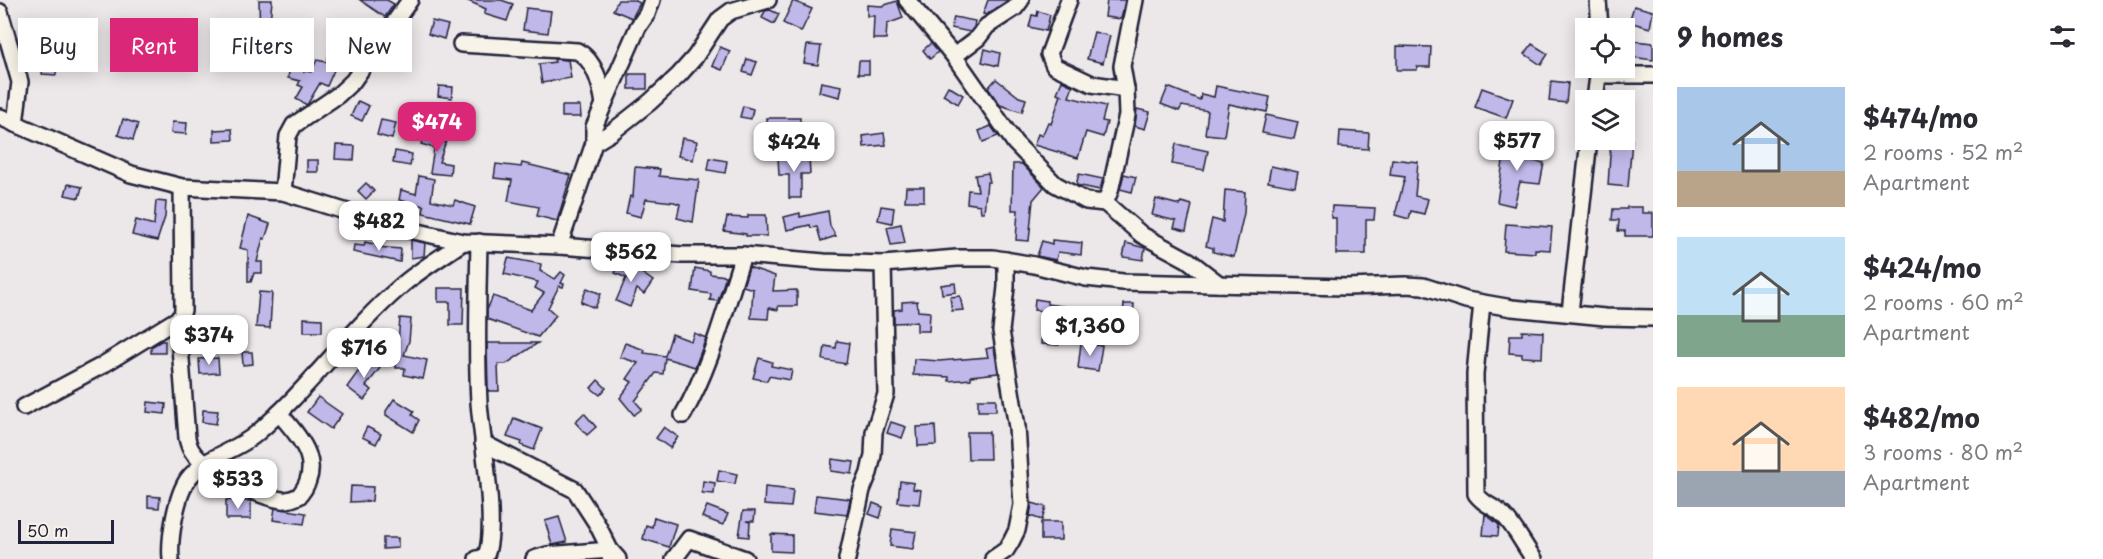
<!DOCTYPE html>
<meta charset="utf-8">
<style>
:root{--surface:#fff;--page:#f7f7f7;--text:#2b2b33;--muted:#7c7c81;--accent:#db2777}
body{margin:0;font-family:"Playpen Sans",sans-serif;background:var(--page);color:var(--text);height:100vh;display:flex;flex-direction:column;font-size:22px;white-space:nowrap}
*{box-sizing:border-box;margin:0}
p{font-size:20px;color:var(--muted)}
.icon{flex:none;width:33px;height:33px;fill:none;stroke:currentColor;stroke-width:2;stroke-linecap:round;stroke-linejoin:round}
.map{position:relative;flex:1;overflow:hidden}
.side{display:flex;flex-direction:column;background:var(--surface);width:450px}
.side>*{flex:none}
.hud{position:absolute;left:18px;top:18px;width:570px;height:54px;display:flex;gap:12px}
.tools{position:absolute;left:1575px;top:18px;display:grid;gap:12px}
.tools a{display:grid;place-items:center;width:60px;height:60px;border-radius:0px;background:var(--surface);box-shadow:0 3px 15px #0003;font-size:30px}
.scale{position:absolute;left:18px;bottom:15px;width:96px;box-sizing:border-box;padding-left:6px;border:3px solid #22223b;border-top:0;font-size:16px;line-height:21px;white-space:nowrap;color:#22223b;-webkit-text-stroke:4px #f7f3e8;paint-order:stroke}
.price{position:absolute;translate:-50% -51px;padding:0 14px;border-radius:12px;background:#fff;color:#222;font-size:20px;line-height:39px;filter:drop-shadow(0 2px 3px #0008)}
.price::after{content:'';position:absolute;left:50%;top:36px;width:18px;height:14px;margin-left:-9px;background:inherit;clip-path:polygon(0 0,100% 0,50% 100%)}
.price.active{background:var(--accent);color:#fff}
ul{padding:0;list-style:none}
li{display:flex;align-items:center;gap:18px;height:150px;padding:0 24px}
li span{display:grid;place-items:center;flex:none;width:168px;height:120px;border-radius:0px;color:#555}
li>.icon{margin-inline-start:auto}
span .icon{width:72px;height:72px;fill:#fffc;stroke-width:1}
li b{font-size:26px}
h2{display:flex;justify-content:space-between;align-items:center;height:72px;padding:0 24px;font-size:26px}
.chip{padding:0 21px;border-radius:0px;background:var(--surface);box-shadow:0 3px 15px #0003;font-size:21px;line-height:54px}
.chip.active{background:var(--accent);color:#fff}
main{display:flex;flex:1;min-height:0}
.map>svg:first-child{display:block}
.building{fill:#c0b8e9;stroke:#22223b;stroke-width:1.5}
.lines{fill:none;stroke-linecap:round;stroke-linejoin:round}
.minor-casing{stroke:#22223b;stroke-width:20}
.minor{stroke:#f7f3e8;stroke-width:15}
</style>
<main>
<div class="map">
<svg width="1653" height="559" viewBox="0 0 1653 559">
<rect width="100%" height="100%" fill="#ece7e8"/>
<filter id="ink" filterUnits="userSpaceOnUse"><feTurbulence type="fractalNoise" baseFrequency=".0167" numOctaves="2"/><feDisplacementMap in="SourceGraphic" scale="12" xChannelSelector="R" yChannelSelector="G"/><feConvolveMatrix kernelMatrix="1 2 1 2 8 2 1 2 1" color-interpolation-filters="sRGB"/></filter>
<g filter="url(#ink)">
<g class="building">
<path d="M259 0H272L270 23H274V39H260Z"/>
<path d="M360 0H387L394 4 385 17Z"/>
<path d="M466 0H501L513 4 507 21 484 14 486 9Z"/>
<path d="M618 0H634L640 3 632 18 613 10Z"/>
<path d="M988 0H1008L986 15 983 14Z"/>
<path d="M1107 0H1125L1121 19 1105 17Z"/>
<path d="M793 1 812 9 801 32 783 23Z"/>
<path d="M897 1 903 18 887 24 886 39H873L874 16H867V5L882 6Z"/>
<path d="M1634 6 1653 11 1650 28 1629 22Z"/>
<path d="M526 8 551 11 548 33 523 30Z"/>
<path d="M770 10 779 14 774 24 762 18 765 11Z"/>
<path d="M1038 11 1050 15 1046 31 1029 27 1032 15 1037 16Z"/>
<path d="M954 17 975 21 974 27 970 32 951 28Z"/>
<path d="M432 21 448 25 444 39 428 34Z"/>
<path d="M1094 32 1110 36 1103 63 1087 59Z"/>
<path d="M294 37 309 39 307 51 292 49Z"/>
<path d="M1624 40 1653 43V60L1624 56Z"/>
<path d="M931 43 938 52 930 59 923 50Z"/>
<path d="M1532 44 1548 54 1541 65 1525 54Z"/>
<path d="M807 45 821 46 818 65 804 63Z"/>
<path d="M1397 46 1431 47 1430 67H1417V70H1397Z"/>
<path d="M720 47 730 51 722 70 712 66Z"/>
<path d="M330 49 344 57 338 69 335 68 327 86 320 83 307 105 296 99 303 87 298 85 300 81 288 78 290 66 304 70V72L305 71 311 72 317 60 327 62Z"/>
<path d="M985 49 1000 53 998 66 982 62Z"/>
<path d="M44 58 57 60 56 75 42 74Z"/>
<path d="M554 59 568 60 571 78 542 83 539 64 555 62Z"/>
<path d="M747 59 757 62 752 75 743 72Z"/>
<path d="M859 61H869V74H858Z"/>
<rect x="629" y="74" width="18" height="15"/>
<path d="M996 79 1019 97 1026 99 1022 112 1000 105 988 88Z"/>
<path d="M1062 81 1073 86 1069 97 1106 106 1102 121 1107 122 1103 137 1086 132 1078 158 1034 145 1038 134 1042 136 1048 122 1051 124 1061 95 1064 96 1057 93Z"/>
<path d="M1551 81 1568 83 1566 103 1549 101Z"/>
<path d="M821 82 842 86 840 97 819 92Z"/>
<path d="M439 86 453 87 452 98 438 96Z"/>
<path d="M948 86 963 95 958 104 943 95Z"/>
<path d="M1216 86 1270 97 1267 112 1229 104 1224 136 1205 134 1208 111 1182 106 1179 111 1161 104 1168 87 1200 100 1201 94 1214 97Z"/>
<path d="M1482 88 1513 99 1506 118 1475 107Z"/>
<path d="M358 101 369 106 362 121 351 116Z"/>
<path d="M562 106H580L581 117H562Z"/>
<path d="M743 106 753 109 751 119 740 117Z"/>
<path d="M1137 109 1150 112 1145 129 1135 126Z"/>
<path d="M1266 115 1298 122 1294 139 1262 133Z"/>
<path d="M767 118H800V136H780V141H767Z"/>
<path d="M123 119 138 124 133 140 118 135Z"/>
<path d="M381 120 396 123 392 139 377 135Z"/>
<path d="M172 122 187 123 186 134 171 133Z"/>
<path d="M991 126 998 136 983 142 979 131Z"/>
<path d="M232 129 233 140 214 141V130Z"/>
<path d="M426 131 447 138 439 162 451 164 450 175 430 173 434 148 421 144Z"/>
<path d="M1340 131 1369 133 1368 149 1339 147Z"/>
<path d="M884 133 886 145 864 147 863 136Z"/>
<path d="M1507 134 1519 135 1516 153 1530 156 1529 160 1544 163 1540 184 1520 182 1514 206 1497 202Z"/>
<path d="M682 138 697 141 693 160 678 156Z"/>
<path d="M1611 140H1632L1628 187 1608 185Z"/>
<path d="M1176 144 1208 151 1204 170 1172 164Z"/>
<path d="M336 145 355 146 354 160 335 159Z"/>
<path d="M395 151 412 154 410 166 393 163Z"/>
<path d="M778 157H809L810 174H801V198H789V175H779Z"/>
<path d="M710 158 727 161 725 173 708 170Z"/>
<path d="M1392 159 1418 162 1415 196 1428 199 1424 214 1411 211 1409 219 1395 215 1405 177 1390 175Z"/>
<rect x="307" y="160" width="11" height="12"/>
<path d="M522 163 571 175 557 221 537 216 539 207 508 201 512 180 494 178 496 164 521 167Z"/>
<path d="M1013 164H1022L1044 187 1033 200 1029 241 1016 240 1018 210H1012Z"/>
<path d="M1271 166 1298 172 1295 187 1268 182Z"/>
<path d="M635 167 660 169 659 176 699 180 693 222 677 218 680 204 674 202 646 199 641 217 626 213 630 196 633 197Z"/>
<path d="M988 173 990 182H987L984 212H981L980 205 967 203 968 190 978 191 975 175Z"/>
<path d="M1079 174 1103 179 1100 190 1076 185Z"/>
<path d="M1124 174 1136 177 1132 192 1120 189Z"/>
<path d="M419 176 434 179 431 200 453 205 455 200 475 207 470 224 423 213 424 206 399 200 401 190 416 194Z"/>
<path d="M366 183 374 191 366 199 358 191Z"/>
<path d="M68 184 82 187 79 198 65 195Z"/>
<path d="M906 187H924V201H905Z"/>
<path d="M1225 190 1245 192 1244 213 1234 257 1213 252V248L1206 246 1212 219 1223 222Z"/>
<path d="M1156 199 1180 205 1181 202 1192 205 1186 231 1174 228 1176 221 1152 215Z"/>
<path d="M156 201 166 202 165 217 157 241 132 235 136 220 154 225Z"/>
<path d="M881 206 894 208 892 223 878 220Z"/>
<path d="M1332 206 1375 208 1374 220H1366V254H1336V218H1331Z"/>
<path d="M1627 207H1642V213H1653V236H1625V231H1618L1619 220H1612L1613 209H1627Z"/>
<path d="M828 211 830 226 836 236 821 241 817 227 811 228 810 225 787 230 784 217 800 213V217Z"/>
<path d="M748 215H766L767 236H746V234L724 231 727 217 748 218Z"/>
<path d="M248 216 270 224 265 239 263 238 257 262H262V273H254L251 282H248V250L240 248Z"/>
<path d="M901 224 905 243 891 245 887 227Z"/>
<path d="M1506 224 1552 227 1550 250 1535 249V253L1504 251Z"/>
<path d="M411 240 425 243 424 256 411 258Z"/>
<path d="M1052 240 1082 243 1081 255 1058 252 1056 260 1037 256 1042 241 1052 244Z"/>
<path d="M365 242 378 245 377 247 401 249 400 262 353 252 354 245 364 246Z"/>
<path d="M1126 243 1145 248 1143 260 1123 257Z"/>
<path d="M508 258 541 264 540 271 555 279 561 272 565 275 561 283 564 284 563 287 559 286 548 308 556 315 538 337 487 319V310L493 296 531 310 544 293 535 288 538 282 504 274Z"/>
<path d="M621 260 634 264 632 266 653 281 644 294 637 289 630 307 616 301 626 278 615 273Z"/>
<path d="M749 267 775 276 773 291 797 290V306H778V310L769 308 768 319 751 318 753 289 743 286Z"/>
<path d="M695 268 710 271V274L726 276 718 301 710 300 711 294 692 291Z"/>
<path d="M955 283 956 292 942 294 941 285Z"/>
<path d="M438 288H464L463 325H450V302H438Z"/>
<path d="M587 288 601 294 595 308 581 302Z"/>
<path d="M259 292 272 293 270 328 256 327Z"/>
<path d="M960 296 963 310 952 311 950 297Z"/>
<path d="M1035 299 1047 301V304L1068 307 1067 318 1061 317 1059 345 1041 344 1043 311 1034 310Z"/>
<path d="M917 301 918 311 930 312 929 331H917V322L894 323V310L902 309V302Z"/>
<path d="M1124 304H1134L1132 328 1122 327Z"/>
<path d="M304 318 322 319V332H304Z"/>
<path d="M400 318 411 319 409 341 404 355 427 360 423 379 404 375 405 368H396V365L381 360 389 339 398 342Z"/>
<path d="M1522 331 1543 332 1542 358 1522 357V354L1509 353 1510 335H1522Z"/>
<path d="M694 333 706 338 695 367 665 358 663 374 656 373 635 401 642 409 634 415 620 398 632 382 627 379 638 363 620 357 625 343 645 350 644 353 665 356 672 334 691 341Z"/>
<path d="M161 341H165V353H151V347Z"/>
<path d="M837 341 849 343 846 364 823 360 825 346 836 348Z"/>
<path d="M487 343H538L506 364H498L499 391H488Z"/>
<path d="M1081 343 1102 346 1098 371 1078 368Z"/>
<path d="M994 347 998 373 971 376V379L949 381V377L913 375 914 359 939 361 988 357 986 349Z"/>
<path d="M242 352H252L253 364 243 365Z"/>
<path d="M218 358 219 373 200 374 199 359Z"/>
<path d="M368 358 380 368 366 386 372 390 364 400 347 387Z"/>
<path d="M759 358 772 362 771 366 792 370 790 380 769 376 767 381 753 378Z"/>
<path d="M598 380 606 388 600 395 591 388Z"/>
<path d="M318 397 342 414 331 429 307 412Z"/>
<path d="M394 399 414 411 412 415 419 420 413 432 386 415V411Z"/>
<rect x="978" y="399" width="18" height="12"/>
<path d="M148 402 166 404 165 414 147 412Z"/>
<path d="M203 410 218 411 216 424 202 422Z"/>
<path d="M584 413 596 427 587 435 575 422Z"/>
<path d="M514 418 542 429 534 450 521 445 522 442 507 437Z"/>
<path d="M891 422 906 427 902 438 887 433Z"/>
<path d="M935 426 936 445 918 446 917 427Z"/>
<path d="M367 427 381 434 376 444 362 437Z"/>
<path d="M664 427 678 437 670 448 656 438Z"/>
<path d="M967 432H989L990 459H968Z"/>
<path d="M832 459 854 462 852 474 831 471Z"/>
<path d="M719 470 737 474 735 484 717 481Z"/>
<path d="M703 481 715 483 714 494 702 493Z"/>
<path d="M900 481 914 483 913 489 921 490 919 504 898 502Z"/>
<path d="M351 486 373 487 372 501 350 502Z"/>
<path d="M765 487 793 490 791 507 764 505Z"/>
<path d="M816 495 850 499 847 515 814 511Z"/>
<path d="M148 496 160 497 159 508 148 507Z"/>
<path d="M226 500 251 501V519H226Z"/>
<path d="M873 503 883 507 880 518 869 514Z"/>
<path d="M1032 503 1046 507 1042 520 1030 516Z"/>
<path d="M707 506 728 514 723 525 702 517Z"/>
<path d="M275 508 306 513 304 524 273 520Z"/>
<path d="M743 511H755L754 521H746L750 522 749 537 739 536Z"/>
<path d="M1485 514 1499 525 1498 536 1483 535Z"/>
<path d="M559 517 567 542 552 545 545 521Z"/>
<path d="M654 517 676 524 669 547 643 539 646 525 652 527Z"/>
<rect x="1041" y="522" width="20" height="18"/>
<path d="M892 529 916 532 913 549 890 546Z"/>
<path d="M771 534 792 535V552L771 551Z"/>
<path d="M383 538H398V548L383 549Z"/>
</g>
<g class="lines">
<defs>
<g id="minor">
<path d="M907 0 954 56 1015 143 1055 184 1086 201 1105 203 1142 235 1188 260 1219 284"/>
<path d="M1069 0 1049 54 1054 66 1092 84 1126 89"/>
<path d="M1598 0 1600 28"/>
<path d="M0 12 20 82 15 124"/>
<path d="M461 44 577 51C595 60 601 85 604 104"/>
<path d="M954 56 978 38 987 26 1015 8 1021 0"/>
<path d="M1599 75H1653"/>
<path d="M1595 100 1599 68"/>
<path d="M0 117 131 174 182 187 283 192 396 227 463 242 559 246 682 255H743L824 262 883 264 957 258H993L1034 265 1086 278 1123 282 1347 287 1405 285 1423 286 1466 300 1512 308 1605 317 1653 318"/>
<path d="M594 143V127L604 104 638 27 647 14 652 0"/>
<path d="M283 192 288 136 294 125 338 95 353 81 410 0"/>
<path d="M1105 203 1110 191 1127 115 1126 89 1122 66 1135 0"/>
<path d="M559 246 594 143 612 132 650 102 679 75 695 57 720 19 731 11 768 0"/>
<path d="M1482 303 1475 374 1476 494C1486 507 1493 505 1503 515 1516 528 1523 544 1534 559"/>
<path d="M1570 312 1589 140"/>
<path d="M178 320 187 438C188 442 189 447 192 451 204 470 259 497 282 500 288 501 294 498 299 496 325 464 301 439 279 413"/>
<path d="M24 407 101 366 181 317 183 310 182 187"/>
<path d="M683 415C711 366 725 309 743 255"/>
<path d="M483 443 575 490 597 524 610 550 618 559"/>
<path d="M171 559C169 539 176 496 188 479 206 456 235 452 256 434 308 390 348 332 400 287 419 270 442 257 463 242"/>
<path d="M477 559 485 557C499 532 481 435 479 402 476 349 478 295 479 242"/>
<path d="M534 559 547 555 610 550V557"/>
<path d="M674 559 689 539 745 559"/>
<path d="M847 559 862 490 869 473 873 455 874 432 886 394 883 264"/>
<path d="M993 559 1006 550 1011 542 1017 530 1022 505 1017 427 1001 331 1006 287V260"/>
</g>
</defs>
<use href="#minor" class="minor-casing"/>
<use href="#minor" class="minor"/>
</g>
</g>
</svg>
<div class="tools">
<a><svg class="icon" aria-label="locate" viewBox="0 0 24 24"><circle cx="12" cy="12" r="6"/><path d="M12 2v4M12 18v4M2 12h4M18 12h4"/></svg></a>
<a><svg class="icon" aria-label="layers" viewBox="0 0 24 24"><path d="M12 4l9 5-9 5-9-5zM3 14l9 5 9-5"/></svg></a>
</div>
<div class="scale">50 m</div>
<b class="price active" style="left:437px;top:153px">$474</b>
<b class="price" style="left:1517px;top:172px">$577</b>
<b class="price" style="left:794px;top:173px">$424</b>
<b class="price" style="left:379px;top:252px">$482</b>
<b class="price" style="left:631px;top:283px">$562</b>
<b class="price" style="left:1090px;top:357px">$1,360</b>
<b class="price" style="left:209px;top:366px">$374</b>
<b class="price" style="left:364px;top:379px">$716</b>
<b class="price" style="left:238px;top:510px">$533</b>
<div class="hud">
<a class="chip">Buy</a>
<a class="chip active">Rent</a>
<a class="chip">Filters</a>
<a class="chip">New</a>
</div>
</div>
<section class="side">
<h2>9 homes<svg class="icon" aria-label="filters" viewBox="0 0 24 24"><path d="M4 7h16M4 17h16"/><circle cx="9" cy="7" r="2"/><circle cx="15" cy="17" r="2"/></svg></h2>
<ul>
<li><span style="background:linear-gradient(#a9c7e8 70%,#b9a48a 0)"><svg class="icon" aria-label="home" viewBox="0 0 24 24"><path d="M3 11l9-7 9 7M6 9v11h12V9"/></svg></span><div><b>$474/mo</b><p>2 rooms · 52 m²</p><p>Apartment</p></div></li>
<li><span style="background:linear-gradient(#bfe0f5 65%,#7fa58c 0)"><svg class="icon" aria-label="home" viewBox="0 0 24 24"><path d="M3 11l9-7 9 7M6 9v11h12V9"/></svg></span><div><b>$424/mo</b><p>2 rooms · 60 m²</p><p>Apartment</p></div></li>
<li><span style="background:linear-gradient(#ffd9b3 70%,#9aa5b1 0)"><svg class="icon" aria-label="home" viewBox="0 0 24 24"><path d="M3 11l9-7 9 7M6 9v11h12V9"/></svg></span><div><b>$482/mo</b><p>3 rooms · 80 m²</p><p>Apartment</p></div></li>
</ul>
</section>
</main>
